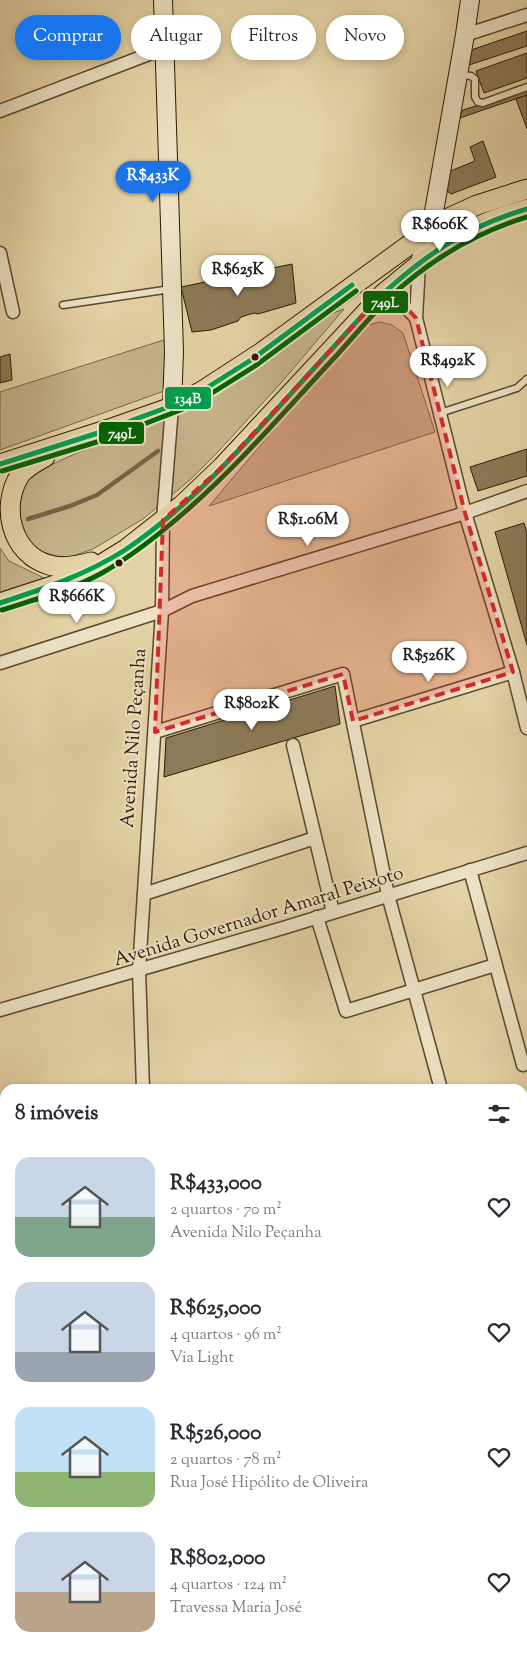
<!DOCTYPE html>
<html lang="pt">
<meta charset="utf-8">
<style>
:root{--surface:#fff;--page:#f2f2f3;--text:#2b2b33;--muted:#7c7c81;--accent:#1a73e8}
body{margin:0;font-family:"Sorts Mill Goudy",serif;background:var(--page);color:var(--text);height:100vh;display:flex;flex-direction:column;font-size:19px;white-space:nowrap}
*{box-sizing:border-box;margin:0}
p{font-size:16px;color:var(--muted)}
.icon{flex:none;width:28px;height:28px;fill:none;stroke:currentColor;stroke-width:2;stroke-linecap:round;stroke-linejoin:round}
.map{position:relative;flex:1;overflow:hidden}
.panel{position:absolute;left:0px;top:1084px;width:528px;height:571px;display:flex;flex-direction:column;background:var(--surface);border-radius:15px 15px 0 0;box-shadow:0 2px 8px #0003}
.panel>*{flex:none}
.top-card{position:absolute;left:15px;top:15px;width:498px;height:45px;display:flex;gap:10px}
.price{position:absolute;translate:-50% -42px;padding:0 11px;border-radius:18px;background:#fff;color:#222;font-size:16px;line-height:32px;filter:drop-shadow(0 1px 2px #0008)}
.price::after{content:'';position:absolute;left:50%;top:30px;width:15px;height:11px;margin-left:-8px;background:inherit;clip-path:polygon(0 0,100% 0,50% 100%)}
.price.on{background:var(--accent);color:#fff}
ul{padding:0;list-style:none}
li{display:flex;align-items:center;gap:15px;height:125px;padding:0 15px}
li span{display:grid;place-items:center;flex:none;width:140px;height:100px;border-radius:15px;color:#555}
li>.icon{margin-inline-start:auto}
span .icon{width:60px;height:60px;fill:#fffc;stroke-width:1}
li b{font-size:21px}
h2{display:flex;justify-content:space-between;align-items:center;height:60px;padding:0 15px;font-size:21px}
.chip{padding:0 18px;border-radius:22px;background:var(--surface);box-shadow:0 2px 8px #0003;font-size:18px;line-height:45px}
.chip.on{background:var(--accent);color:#fff}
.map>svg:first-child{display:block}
.green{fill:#c5b38a;stroke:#786646}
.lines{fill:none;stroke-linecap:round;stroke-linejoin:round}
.stream{stroke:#756344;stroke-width:4.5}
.building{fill:#8c7a58;stroke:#2c1903}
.lane-casing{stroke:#5a482c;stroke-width:9}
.street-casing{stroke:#5a482c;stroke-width:15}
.secondary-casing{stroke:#2c1903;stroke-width:20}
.primary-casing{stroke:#2c1903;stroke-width:21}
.lane{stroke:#ede2c5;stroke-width:6}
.street{stroke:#ede2c5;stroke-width:12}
.secondary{stroke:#ede2c5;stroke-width:18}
.primary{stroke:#e4d3a6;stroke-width:19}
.bus-1-casing{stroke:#ede2c5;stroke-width:9}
.bus-2-casing{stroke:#ede2c5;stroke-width:9}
.bus-1{stroke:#029f4d;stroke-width:5}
.bus-2{stroke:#006400;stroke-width:5}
.marked{fill:#d62828;fill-opacity:0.2;stroke:#d62828;stroke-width:4;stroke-dasharray:10 6;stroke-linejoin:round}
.bus-dot{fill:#2c1903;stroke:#ede2c5;stroke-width:2}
.labels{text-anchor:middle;stroke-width:4;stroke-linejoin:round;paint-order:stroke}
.street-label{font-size:19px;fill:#2c1903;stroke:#ede2c5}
.line-badge{stroke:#ede2c5;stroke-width:2}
.badge-label{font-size:14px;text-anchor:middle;font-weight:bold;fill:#fff}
</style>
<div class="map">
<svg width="527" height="1654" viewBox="0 0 527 1654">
<rect width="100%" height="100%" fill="#e4d3a6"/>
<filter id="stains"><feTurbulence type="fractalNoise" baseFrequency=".004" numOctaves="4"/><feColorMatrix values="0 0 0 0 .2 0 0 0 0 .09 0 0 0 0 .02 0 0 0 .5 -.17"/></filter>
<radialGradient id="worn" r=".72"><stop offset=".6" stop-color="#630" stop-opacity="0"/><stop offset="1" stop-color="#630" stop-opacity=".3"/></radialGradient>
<g class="green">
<path d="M344 309 280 384 216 454 191 479 143 519 93 549 67 558 40 552 19 534 15 500 33 473 77 453 180 414 204 400 261 364 330 314Z"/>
<path d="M380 322 392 325 403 333 435 432 209 506 354 335 368 325Z"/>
<path d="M170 338 167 390 0 450V392Z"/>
<path d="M0 548 9 561 44 578 0 592Z"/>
</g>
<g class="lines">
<path class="stream" d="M28 519 70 506 97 495 158 451"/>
</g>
<g class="building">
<path d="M527 31V46L466 66 469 53 474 49Z"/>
<path d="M527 53V78L484 93 476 71Z"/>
<path d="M527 90V95L457 119 463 110Z"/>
<path d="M527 95V129L516 99Z"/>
<path d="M483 141 496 177 451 194 447 191 445 187 448 172 475 161 470 147Z"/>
<path d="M292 264 296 303 258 314 254 313 241 317 238 321 211 330 192 332 181 287Z"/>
<path d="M10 354 12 380 0 383V357Z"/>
<path d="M527 449V476L478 491 470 467Z"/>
<path d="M524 523 527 533V645L495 532Z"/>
<path d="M335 686 340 724 164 777 166 738Z"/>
<path d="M522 1317 527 1333V1589L522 1574Z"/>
<path d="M5 1409V1460L0 1461V1410Z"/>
<path d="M291 1650H326L311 1654H292Z"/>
</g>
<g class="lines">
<defs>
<g id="lane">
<path d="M460 75 471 76 475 79V97L478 102 483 103 527 87"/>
<path d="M63 305 171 289"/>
<path d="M440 413 517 388 527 379"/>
</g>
<g id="street">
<path d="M465 35 527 15"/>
<path d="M0 111 165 48"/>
<path d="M0 253 13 312"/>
<path d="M419 265 416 318 465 513 513 672 527 728"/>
<path d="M384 293 399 300 416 318"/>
<path d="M0 663 162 611 192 596 465 513 527 491"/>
<path d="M353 721 513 672"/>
<path d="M155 732 343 674 388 895 441 1089"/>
<path d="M293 745 333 912"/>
<path d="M470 870 523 1065"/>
<path d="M144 894 315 838"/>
<path d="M317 917 346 1011 495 965"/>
<path d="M0 1010 283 928 527 853"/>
<path d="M143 1089 139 970 162 611 163 520 172 407"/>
<path d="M522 1273 527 1288"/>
<path d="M286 1650 287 1654"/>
<path d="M138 1654V1650"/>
</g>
<g id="secondary">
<path d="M163 0 174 352 172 407"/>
<path d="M419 265 430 230 435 206 465 35 470 0"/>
<path d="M522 1146 527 1144"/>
<path d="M522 1253 527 1251"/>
<path d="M0 1295 5 1293"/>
<path d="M0 1398 5 1396"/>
<path d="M522 1609 527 1608"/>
<path d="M357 1654 372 1650"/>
</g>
<g id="primary">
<path d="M45 457C36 462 26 467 20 475 0 506 11 554 49 565 63 569 77 566 91 562"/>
<path d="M0 464 115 427 172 407 202 391 262 352 442 221 477 205 527 189"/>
<path d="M0 603 58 584 97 567 126 549 182 505 222 467 384 293C411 271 438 247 469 231 487 221 507 215 527 209"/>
</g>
</defs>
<use href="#lane" class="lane-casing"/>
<use href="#street" class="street-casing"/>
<use href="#secondary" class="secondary-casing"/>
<use href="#primary" class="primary-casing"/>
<use href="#lane" class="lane"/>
<use href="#street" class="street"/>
<use href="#secondary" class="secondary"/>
<use href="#primary" class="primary"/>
<defs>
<g id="bus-1">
<path d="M0 464 98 433 179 403 208 387 251 360 352 285"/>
<path d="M0 603C43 589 86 575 125 550 201 499 266 420 328 353 347 333 365 311 385 292 429 252 469 226 527 209"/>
</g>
<g id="bus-2">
<path d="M2 471 100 441 183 409 212 393 255 366 356 291"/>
<path d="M2 610C36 599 71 590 102 573 132 556 161 533 187 510 241 463 288 407 337 355 354 336 370 317 388 299 428 261 475 233 527 217"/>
</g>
</defs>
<use href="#bus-1" class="bus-1-casing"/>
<use href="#bus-2" class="bus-2-casing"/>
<use href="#bus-1" class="bus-1"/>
<use href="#bus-2" class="bus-2"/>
</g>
<path class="marked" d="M384 293 399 300 416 318 465 513 513 672 353 721 343 674 155 732 163 520 222 467Z"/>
<g class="bus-dot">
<circle cx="255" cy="357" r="4.5"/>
<circle cx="119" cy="563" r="4.5"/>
</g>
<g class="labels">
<g class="street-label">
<text transform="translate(132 738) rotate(-86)" y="7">Avenida Nilo Peçanha</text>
<text transform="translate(258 915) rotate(-17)" y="7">Avenida Governador Amaral Peixoto</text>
</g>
</g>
<g class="line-badge">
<rect x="362" y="290" width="47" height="24" rx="5" fill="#006400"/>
<rect x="164" y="386" width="48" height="24" rx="5" fill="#029f4d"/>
<rect x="98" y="421" width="47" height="24" rx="5" fill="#006400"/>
</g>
<g class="badge-label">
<text x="385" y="307">749L</text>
<text x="188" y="403">134B</text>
<text x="122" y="438">749L</text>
</g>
<rect width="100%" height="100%" filter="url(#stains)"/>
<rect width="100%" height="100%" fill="url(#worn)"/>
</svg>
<b class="price on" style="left:153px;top:203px">R$433K</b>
<b class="price" style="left:440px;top:252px">R$606K</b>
<b class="price" style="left:238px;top:297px">R$625K</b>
<b class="price" style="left:448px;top:388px">R$492K</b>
<b class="price" style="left:308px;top:547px">R$1.06M</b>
<b class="price" style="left:77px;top:624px">R$666K</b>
<b class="price" style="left:429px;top:683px">R$526K</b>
<b class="price" style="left:252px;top:731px">R$802K</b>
<div class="top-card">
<a class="chip on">Comprar</a>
<a class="chip">Alugar</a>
<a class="chip">Filtros</a>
<a class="chip">Novo</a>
</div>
<section class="panel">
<h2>8 imóveis<svg class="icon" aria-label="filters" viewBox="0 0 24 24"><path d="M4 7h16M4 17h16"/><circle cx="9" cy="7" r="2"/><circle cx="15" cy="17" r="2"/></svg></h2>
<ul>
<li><span style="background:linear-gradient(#c9d6e8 60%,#7fa58c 0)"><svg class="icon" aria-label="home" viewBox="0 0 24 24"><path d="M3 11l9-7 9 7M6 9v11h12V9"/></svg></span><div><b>R$433,000</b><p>2 quartos · 70 m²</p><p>Avenida Nilo Peçanha</p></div><svg class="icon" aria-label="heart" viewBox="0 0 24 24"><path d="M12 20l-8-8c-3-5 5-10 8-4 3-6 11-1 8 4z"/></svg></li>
<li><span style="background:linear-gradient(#c9d6e8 70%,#9aa5b1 0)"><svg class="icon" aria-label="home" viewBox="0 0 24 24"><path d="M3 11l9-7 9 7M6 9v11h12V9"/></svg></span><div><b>R$625,000</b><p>4 quartos · 96 m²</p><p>Via Light</p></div><svg class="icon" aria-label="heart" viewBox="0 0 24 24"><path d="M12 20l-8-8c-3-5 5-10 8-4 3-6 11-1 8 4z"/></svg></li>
<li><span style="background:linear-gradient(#bfe0f5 65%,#8fb573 0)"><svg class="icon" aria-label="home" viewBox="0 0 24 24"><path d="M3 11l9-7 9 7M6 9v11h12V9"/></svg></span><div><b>R$526,000</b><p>2 quartos · 78 m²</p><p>Rua José Hipólito de Oliveira</p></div><svg class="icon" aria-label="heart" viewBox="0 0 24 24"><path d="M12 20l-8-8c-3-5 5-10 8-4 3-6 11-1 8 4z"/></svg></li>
<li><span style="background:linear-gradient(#c9d6e8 60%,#b9a48a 0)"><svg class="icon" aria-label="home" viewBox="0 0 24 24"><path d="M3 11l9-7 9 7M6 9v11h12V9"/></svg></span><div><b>R$802,000</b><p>4 quartos · 124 m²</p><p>Travessa Maria José</p></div><svg class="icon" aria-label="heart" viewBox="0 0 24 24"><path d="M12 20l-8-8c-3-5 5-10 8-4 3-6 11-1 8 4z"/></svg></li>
</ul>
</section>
</div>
